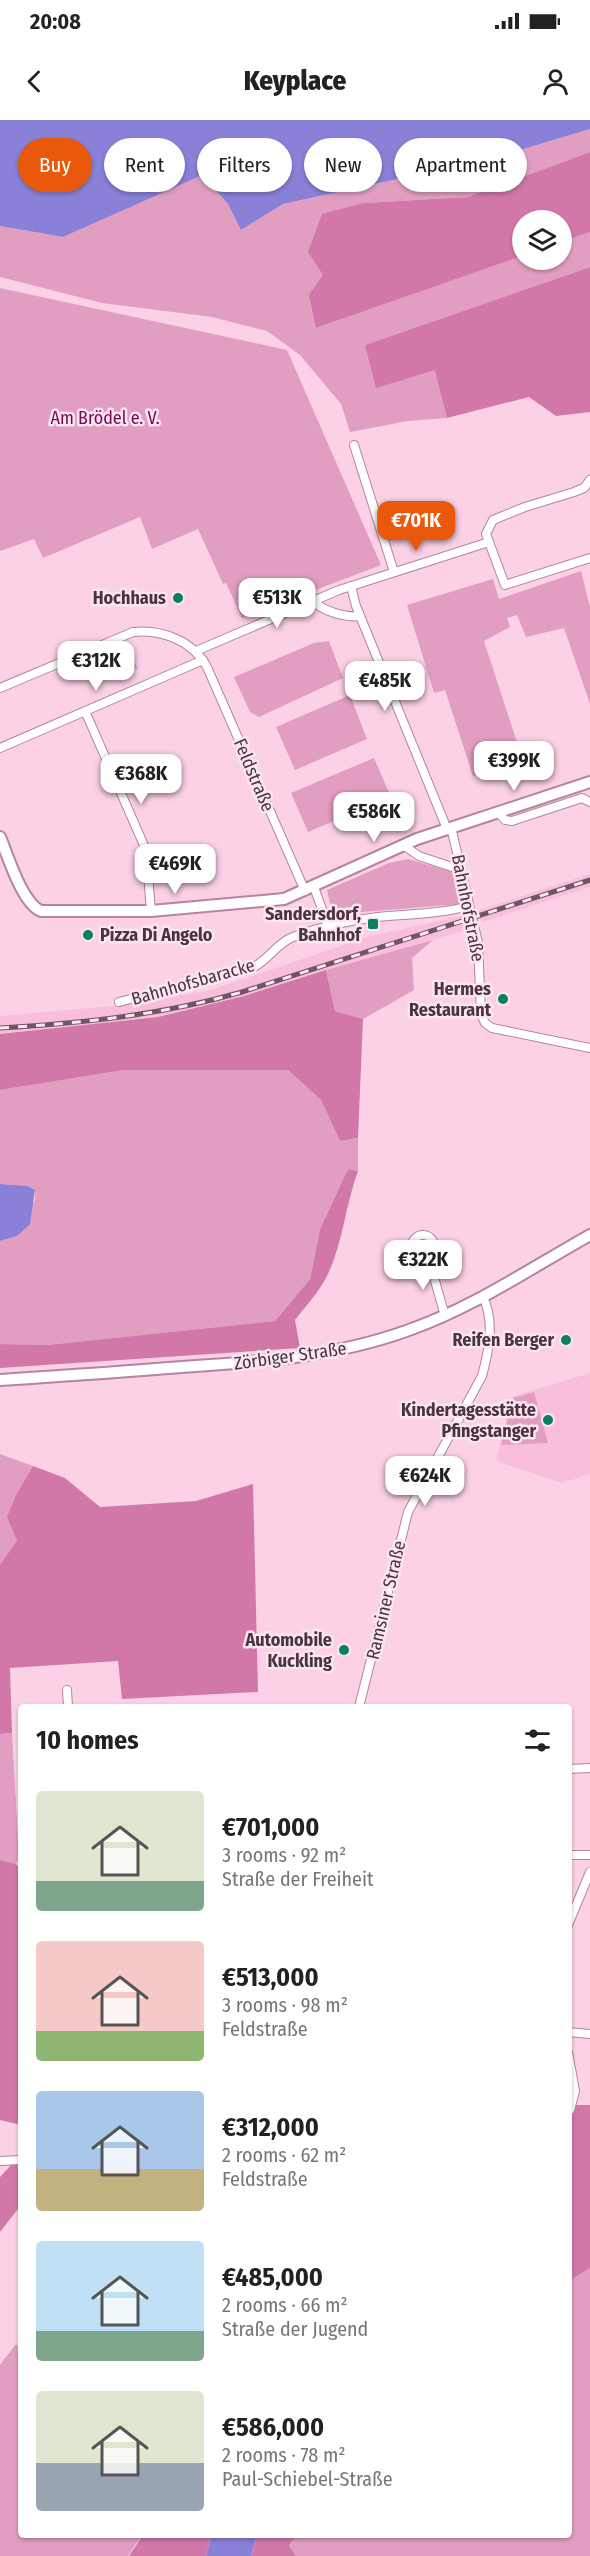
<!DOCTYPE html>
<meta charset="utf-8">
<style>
:root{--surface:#fff;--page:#f6f6f6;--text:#222;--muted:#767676;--accent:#ea580c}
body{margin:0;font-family:"Fira Sans Condensed",sans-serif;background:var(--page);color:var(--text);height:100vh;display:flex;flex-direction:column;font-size:22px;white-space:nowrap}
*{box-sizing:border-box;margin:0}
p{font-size:20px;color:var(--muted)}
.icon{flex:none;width:33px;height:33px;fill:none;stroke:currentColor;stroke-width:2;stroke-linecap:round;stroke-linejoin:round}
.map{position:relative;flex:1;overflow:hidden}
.panel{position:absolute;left:18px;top:1584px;width:554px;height:834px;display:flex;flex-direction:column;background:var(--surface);border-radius:6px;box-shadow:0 2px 4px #0004}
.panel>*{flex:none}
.top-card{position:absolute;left:18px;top:18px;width:555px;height:54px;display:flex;gap:12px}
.controls{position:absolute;left:512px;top:90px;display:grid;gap:12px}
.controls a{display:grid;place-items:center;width:60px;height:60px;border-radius:50%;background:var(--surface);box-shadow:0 2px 4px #0004;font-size:30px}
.price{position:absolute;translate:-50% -51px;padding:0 14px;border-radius:12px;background:#fff;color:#222;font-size:20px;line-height:39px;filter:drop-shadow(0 2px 3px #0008)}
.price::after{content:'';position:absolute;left:50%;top:36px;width:18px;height:14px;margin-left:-9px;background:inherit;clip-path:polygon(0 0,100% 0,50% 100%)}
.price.active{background:var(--accent);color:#fff}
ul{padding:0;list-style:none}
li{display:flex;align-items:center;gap:18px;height:150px;padding:0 18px}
li span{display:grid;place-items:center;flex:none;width:168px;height:120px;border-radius:6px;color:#555}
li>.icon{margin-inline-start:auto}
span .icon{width:72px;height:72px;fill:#fffc;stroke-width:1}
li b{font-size:26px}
h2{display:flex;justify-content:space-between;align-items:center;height:72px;padding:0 18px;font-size:26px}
.pill{padding:0 21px;border-radius:27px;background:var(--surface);box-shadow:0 2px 4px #0004;font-size:21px;line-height:54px}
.pill.active{background:var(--accent);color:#fff}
.status{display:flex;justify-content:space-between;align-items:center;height:42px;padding:0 30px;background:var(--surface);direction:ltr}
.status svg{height:16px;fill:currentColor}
header{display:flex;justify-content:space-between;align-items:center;height:78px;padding:0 18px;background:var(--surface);font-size:27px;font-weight:800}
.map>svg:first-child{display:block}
.built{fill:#fabedd}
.green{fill:#e19ec1}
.forest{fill:#d178a9}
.water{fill:#8981d7}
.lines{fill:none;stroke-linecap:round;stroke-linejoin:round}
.street-casing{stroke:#b5849e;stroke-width:10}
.secondary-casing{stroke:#b5849e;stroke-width:14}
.street{stroke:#fff;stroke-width:8}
.secondary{stroke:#fff;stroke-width:10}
.rail-casing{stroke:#6f5663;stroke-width:5}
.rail{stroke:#fbe5f0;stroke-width:3;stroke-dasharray:9;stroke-linecap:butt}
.poi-dot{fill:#08805f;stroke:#fbe5f0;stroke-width:2}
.labels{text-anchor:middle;stroke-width:5;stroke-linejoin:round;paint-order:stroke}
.park-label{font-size:18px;fill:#780754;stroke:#fbe5f0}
.poi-label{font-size:18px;font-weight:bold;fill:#49343f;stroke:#fbe5f0;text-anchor:end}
.street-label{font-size:18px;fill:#49343f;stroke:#fbe5f0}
</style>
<div class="status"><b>20:08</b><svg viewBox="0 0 49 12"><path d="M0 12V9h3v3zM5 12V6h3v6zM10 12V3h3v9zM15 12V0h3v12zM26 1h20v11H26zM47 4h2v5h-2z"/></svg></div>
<header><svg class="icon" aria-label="back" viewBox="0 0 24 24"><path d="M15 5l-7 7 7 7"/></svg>Keyplace<svg class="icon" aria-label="person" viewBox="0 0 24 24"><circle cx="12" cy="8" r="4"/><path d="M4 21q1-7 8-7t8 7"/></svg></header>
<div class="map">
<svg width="590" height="2436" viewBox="0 0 590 2436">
<rect width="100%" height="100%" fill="#fcd1e6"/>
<g class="built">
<path d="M590 754V767L483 802 482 799 465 805 466 810 244 876 158 897 0 914V896L112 886 211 870 367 817 461 796Z"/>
<path d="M590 1253V1354L562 1363 496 1341 512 1277Z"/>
</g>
<g class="green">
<path d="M590 9V32L468 77 364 83 323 155 316 208 522 136V140H561V122L590 112V147L365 225 436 250 447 298 408 301 350 312 341 284 300 235 267 211 212 197 102 183 0 157V106L63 117 202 54 228 84 241 110 283 84 494 38Z"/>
<path d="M0 168 287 230 381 445 242 498 226 463 223 464 198 409 152 429 140 397 43 438 34 419 0 431Z"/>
<path d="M581 451 590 487V584L564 508 526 517 517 495 507 498 510 507 484 521 523 641 473 656 445 570 434 573 407 485 493 459 499 479Z"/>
<path d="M329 521 343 558 259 597 250 592 234 557 314 523Z"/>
<path d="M133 538 137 548 122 555 117 544Z"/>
<path d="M350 575 367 619 295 650 276 607Z"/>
<path d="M374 638 391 677 308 712 291 673Z"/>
<path d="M408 739 452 752 461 774 460 784 350 793 334 802 327 770 389 743Z"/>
<path d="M433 820 412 838 414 870 363 899 335 891 326 850Z"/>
<path d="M124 950H288L321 980 340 1021 358 1018V1051L348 1049 320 1109 310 1159 275 1201 47 1225 0 1224V1121L17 1116 35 1080V1070L28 1066 0 1064V970Z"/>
<path d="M534 1272 548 1323 501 1325 513 1278Z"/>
<path d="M0 1334 33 1346 17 1373V1420L0 1445Z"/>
<path d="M12 1613 19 1737 16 1744 0 1740V1614Z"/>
<path d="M590 2148V2436H296L289 2427 297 2415H568L569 2161Z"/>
<path d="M15 2225 21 2226V2415H142L128 2436H0V2245Z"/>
</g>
<g class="forest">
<path d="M590 32V112L561 122V100H522V136L316 208 309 175 323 155 308 132 322 94 364 83 468 77Z"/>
<path d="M590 147V292L556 296 529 277 447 298 435 250 376 268 365 225Z"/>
<path d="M326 850 335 891 363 899 358 1018 340 1021 321 980 288 950H124L0 970V914L158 897 244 876Z"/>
<path d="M348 1049 358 1051C345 1086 343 1125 326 1158 318 1173 305 1187 295 1200L300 1228 0 1248V1224L47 1225 275 1201 310 1159 320 1109Z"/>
<path d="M33 1346 65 1358 100 1387 196 1381 253 1364 258 1572 122 1579 118 1541 10 1548 12 1613 0 1614V1445L17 1420 7 1397 17 1373Z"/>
<path d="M0 1740 16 1744 21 1750V2005L0 2000Z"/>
<path d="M568 1985H590V2148L569 2161Z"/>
<path d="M13 2043 21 2045V2085L0 2112V2057Z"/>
<path d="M143 2415H212L206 2436H129Z"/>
<path d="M257 2415H297L289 2426 296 2436H251Z"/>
</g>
<g class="water">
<path d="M0 0H590V9L494 38 283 84 241 110 228 84 202 55 63 117 0 106Z"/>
<path d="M0 1064 28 1066 35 1070 30 1104 17 1116 0 1121Z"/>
<path d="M212 2415H257L251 2436H206Z"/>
</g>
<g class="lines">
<defs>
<g id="street">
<path d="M354 325 394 452"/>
<path d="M590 360 584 368 574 372 525 387 493 400 486 414 505 465 590 438"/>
<path d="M351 466 356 486 447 709"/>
<path d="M313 480C320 491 348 498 360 496"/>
<path d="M196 531 339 470 489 422"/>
<path d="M0 568 133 512C162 509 193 521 207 547L305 771"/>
<path d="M85 591 146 730 151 791"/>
<path d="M0 628 203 540"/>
<path d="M498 692 505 700 512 701 582 678 590 682"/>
<path d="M451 707 478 823 481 894 485 903 492 908 590 928"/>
<path d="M403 725 419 736 461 750"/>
<path d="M314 767 328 806"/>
<path d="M119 882 254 847C269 839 277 823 293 817 320 807 350 800 378 797 408 794 440 794 469 786"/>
<circle cx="423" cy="1126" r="11"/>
<path d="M428 1136 445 1196"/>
<path d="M67 1570 68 1587"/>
<path d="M359 1587 408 1392 482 1256C489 1230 495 1202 483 1177"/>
<path d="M568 1649 590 1648"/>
<path d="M568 1735H590"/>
<path d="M568 1805 590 1752"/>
<path d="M568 1912 590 1914"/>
<path d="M568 1932 575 1971 570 1990"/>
<path d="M0 2041 21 2040"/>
</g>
<g id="secondary">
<path d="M0 717C8 736 22 783 41 791H151L284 779 417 719 590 662"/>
<path d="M0 1260C61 1256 121 1252 182 1247 259 1242 335 1237 409 1210 474 1187 531 1148 590 1115"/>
</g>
</defs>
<use href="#street" class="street-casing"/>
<use href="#secondary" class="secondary-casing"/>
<use href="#street" class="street"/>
<use href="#secondary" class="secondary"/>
<defs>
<path id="rail" d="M0 908C83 903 162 895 242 872L590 760"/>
</defs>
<use href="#rail" class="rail-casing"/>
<use href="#rail" class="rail"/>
</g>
<g class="poi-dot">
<circle cx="178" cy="478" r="6"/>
<rect x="367" y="798" width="12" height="12" rx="3"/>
<circle cx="88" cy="815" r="6"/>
<circle cx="503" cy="879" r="6"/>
<circle cx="566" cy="1220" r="6"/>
<circle cx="548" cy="1300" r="6"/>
<circle cx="344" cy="1530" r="6"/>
</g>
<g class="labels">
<g class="park-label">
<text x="105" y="304">Am Brödel e. V.</text>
</g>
<g class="poi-label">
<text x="166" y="484">Hochhaus</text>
<text x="361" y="800">Sandersdorf,<tspan x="361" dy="21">Bahnhof</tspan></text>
<text x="100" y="821" text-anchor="start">Pizza Di Angelo</text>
<text x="491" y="875">Hermes<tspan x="491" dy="21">Restaurant</tspan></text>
<text x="554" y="1226">Reifen Berger</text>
<text x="536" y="1296">Kindertagesstätte<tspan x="536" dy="21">Pfingstanger</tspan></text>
<text x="332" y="1526">Automobile<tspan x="332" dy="21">Kuckling</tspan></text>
</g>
<g class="street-label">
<text transform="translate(254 655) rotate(67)" y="6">Feldstraße</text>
<text transform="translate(468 788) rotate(79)" y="6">Bahnhofstraße</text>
<text transform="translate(193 862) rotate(-16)" y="6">Bahnhofsbaracke</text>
<text transform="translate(290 1236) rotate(-8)" y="6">Zörbiger Straße</text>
<text transform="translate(386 1480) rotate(-77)" y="6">Ramsiner Straße</text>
</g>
</g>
</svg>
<div class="controls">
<a><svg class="icon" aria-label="layers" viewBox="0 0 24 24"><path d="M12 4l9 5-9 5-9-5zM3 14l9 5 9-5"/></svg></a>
</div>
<b class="price active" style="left:416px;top:432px">€701K</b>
<b class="price" style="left:277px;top:509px">€513K</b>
<b class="price" style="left:96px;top:572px">€312K</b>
<b class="price" style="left:385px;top:592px">€485K</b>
<b class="price" style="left:514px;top:672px">€399K</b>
<b class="price" style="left:141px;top:685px">€368K</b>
<b class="price" style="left:374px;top:723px">€586K</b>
<b class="price" style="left:175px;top:775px">€469K</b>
<b class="price" style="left:423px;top:1171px">€322K</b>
<b class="price" style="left:425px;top:1387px">€624K</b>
<div class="top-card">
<a class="pill active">Buy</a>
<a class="pill">Rent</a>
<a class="pill">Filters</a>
<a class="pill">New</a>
<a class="pill">Apartment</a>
</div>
<section class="panel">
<h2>10 homes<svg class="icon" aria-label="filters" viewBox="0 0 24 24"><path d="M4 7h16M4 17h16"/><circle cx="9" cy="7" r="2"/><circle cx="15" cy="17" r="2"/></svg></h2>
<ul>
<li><span style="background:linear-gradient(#dfe7d0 75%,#7fa58c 0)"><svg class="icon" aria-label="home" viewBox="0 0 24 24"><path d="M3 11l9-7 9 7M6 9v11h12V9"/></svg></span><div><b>€701,000</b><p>3 rooms · 92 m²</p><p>Straße der Freiheit</p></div></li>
<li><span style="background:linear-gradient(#f6c9c9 75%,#8fb573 0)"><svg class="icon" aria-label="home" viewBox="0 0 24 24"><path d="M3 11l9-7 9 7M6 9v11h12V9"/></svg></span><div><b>€513,000</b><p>3 rooms · 98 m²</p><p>Feldstraße</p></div></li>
<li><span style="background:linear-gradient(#a9c7e8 65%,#c2b280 0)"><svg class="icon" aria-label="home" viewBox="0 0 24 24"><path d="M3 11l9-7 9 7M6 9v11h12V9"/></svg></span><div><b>€312,000</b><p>2 rooms · 62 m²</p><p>Feldstraße</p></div></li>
<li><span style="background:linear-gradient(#bfe0f5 75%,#7fa58c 0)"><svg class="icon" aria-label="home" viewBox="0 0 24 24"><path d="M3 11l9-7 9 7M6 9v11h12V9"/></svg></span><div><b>€485,000</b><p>2 rooms · 66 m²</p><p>Straße der Jugend</p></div></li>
<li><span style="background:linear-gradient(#dfe7d0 60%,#9aa5b1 0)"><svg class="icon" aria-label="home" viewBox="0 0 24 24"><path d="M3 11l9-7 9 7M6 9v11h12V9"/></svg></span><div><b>€586,000</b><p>2 rooms · 78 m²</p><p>Paul-Schiebel-Straße</p></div></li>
</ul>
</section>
</div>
